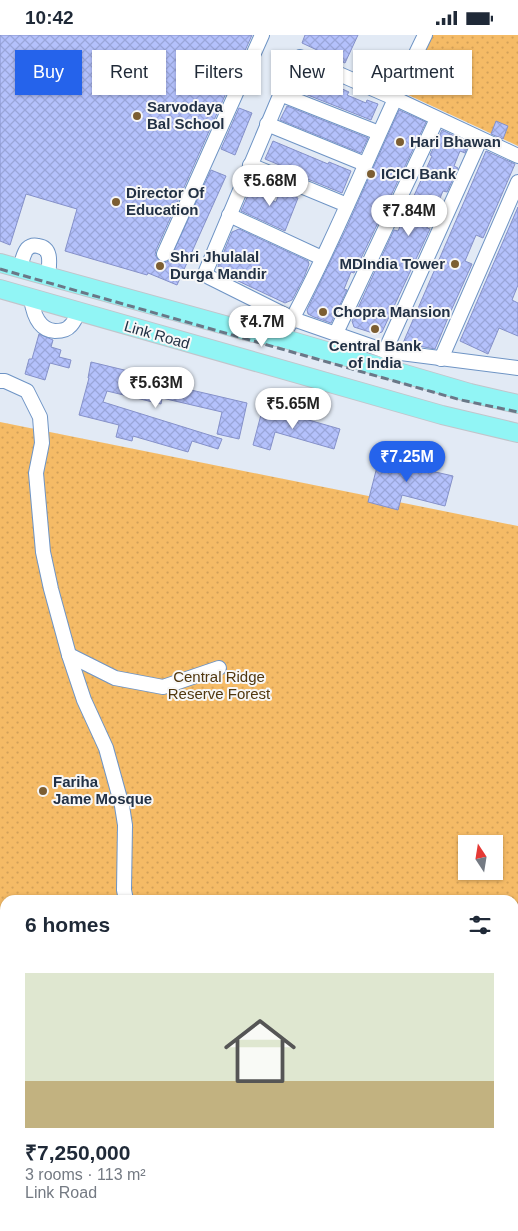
<!DOCTYPE html>
<meta charset="utf-8">
<style>
:root{--surface:#fff;--page:#f6f6f7;--text:#1f2937;--muted:#747a83;--line:#e0e1e3;--accent:#2563eb}
body{margin:0;font-family:Arial,sans-serif;background:var(--page);color:var(--text);height:100vh;display:flex;flex-direction:column;font-size:19px;white-space:nowrap}
*{box-sizing:border-box;margin:0}
p{font-size:16px;color:var(--muted)}
.icon{flex:none;width:28px;height:28px;fill:none;stroke:currentColor;stroke-width:2;stroke-linecap:round;stroke-linejoin:round}
.map{position:relative;flex:1;overflow:hidden}
.details{position:absolute;left:0px;top:860px;width:519px;height:336px;display:flex;flex-direction:column;background:var(--surface);border-radius:15px 15px 0 0;box-shadow:0 1px 4px #0004}
.details>*{flex:none}
.banner{position:absolute;left:15px;top:15px;width:489px;height:45px;display:flex;gap:10px}
.needle{width:32px;rotate:348deg}
.tools{position:absolute;left:458px;top:800px;display:grid;gap:10px}
.tools a{display:grid;place-items:center;width:45px;height:45px;border-radius:0px;background:var(--surface);box-shadow:0 1px 4px #0004;font-size:25px}
.price{position:absolute;translate:-50% -42px;padding:0 11px;border-radius:18px;background:#fff;color:#222;font-size:16px;line-height:32px;filter:drop-shadow(0 1px 2px #0008)}
.price::after{content:'';position:absolute;left:50%;top:30px;width:15px;height:11px;margin-left:-8px;background:inherit;clip-path:polygon(0 0,100% 0,50% 100%)}
.price.active{background:var(--accent);color:#fff}
ul{padding:0;list-style:none}
li{display:grid;align-content:center;gap:10px;height:265px;padding:0 25px}
li+li{border-top:1px solid var(--line)}
li span{display:grid;place-items:center;height:155px;border-radius:0px;color:#555}
li>.icon{margin-inline-start:auto}
span .icon{width:90px;height:90px;fill:#fffc;stroke-width:1}
li b{font-size:21px}
h2{display:flex;justify-content:space-between;align-items:center;height:60px;padding:0 25px;font-size:21px}
.tag{padding:0 18px;border-radius:0px;background:var(--surface);box-shadow:0 1px 4px #0004;font-size:18px;line-height:45px}
.tag.active{background:var(--accent);color:#fff}
.status{display:flex;justify-content:space-between;align-items:center;height:35px;padding:0 25px;background:var(--surface);direction:ltr}
.status svg{height:14px;fill:currentColor}
.map>svg:first-child{display:block}
.park{fill:url(#park-dots);fill-rule:evenodd}
.building{fill:url(#building-cross-hatch);stroke:#8591c9}
.lines{fill:none;stroke-linecap:round;stroke-linejoin:round}
.minor-casing{stroke:#6e94c5;stroke-width:16}
.major-casing{stroke:#c1c5cb;stroke-width:20}
.minor{stroke:#fff;stroke-width:14}
.major{stroke:#91f5f5;stroke-width:18}
.rail{stroke:#6a7787;stroke-width:3;stroke-dasharray:8 4;stroke-linecap:butt}
.poi-dot{fill:#7c5e32;stroke:#f7f7f7;stroke-width:2}
.labels{text-anchor:middle;stroke-width:4;stroke-linejoin:round;paint-order:stroke}
.poi-label{font-size:15px;font-weight:bold;fill:#223145;stroke:#f7f7f7;text-anchor:start}
.street-label{font-size:15px;fill:#223145;stroke:#f7f7f7}
.park-label{font-size:15px;fill:#51370e;stroke:#f7f7f7}
</style>
<div class="status"><b>10:42</b><svg viewBox="0 0 49 12"><path d="M0 12V9h3v3zM5 12V6h3v6zM10 12V3h3v9zM15 12V0h3v12zM26 1h20v11H26zM47 4h2v5h-2z"/></svg></div>
<div class="map">
<svg width="518" height="1196" viewBox="0 0 518 1196">
<defs>
<pattern id="park-dots" width="8" height="8" patternUnits="userSpaceOnUse" patternTransform="scale(1.25)"><rect width="8" height="8" fill="#f5bb66"/><path d="M2 2h.1M6 6h.1" fill="none" stroke="#d2a15a" stroke-width="1.8" stroke-linecap="round"/></pattern>
<pattern id="building-cross-hatch" width="8" height="8" patternUnits="userSpaceOnUse" patternTransform="scale(1.25)"><rect width="8" height="8" fill="#b4c1fc"/><path d="M0 0l8 8M0 8l8-8" fill="none" stroke="#9aa6d9"/></pattern>
</defs>
<rect width="100%" height="100%" fill="#e2eaf5"/>
<g class="park">
<path d="M431 0H518V111L404 58Z"/>
<path d="M0 387 518 491V1196H0ZM466 809H494V836H466ZM5 865H514V1191H5Z"/>
</g>
<g class="building">
<path d="M0 0H252L156 215 155 220 160 227 164 228 169 226 211 135 226 141 177 250 148 238 147 240 65 216 77 174 26 159 10 210 0 206Z"/>
<path d="M305 0H358L345 28 302 8Z"/>
<path d="M303 36 349 57 347 60 366 68 367 65 378 69 371 85 295 55Z"/>
<path d="M287 71 368 103 361 118 280 85Z"/>
<path d="M239 73 252 78 235 120 221 114Z"/>
<path d="M399 75 426 87 354 238 351 237 344 254 347 255 331 288 314 282 308 279 307 275 346 194Z"/>
<path d="M496 86 508 91 503 104 491 99Z"/>
<path d="M442 95 469 108 465 118 460 116 454 131 458 133 447 157 443 156 438 168 427 193 430 194 382 297 376 299 354 292 352 286 394 195 398 196 432 121 430 120Z"/>
<path d="M273 106 328 129 329 127 351 136 342 158 288 136 289 134 265 124Z"/>
<path d="M486 116 515 129 483 203 476 200 465 226 472 229 450 278 435 314 403 308Z"/>
<path d="M256 142 265 146 259 160 276 167 280 156 298 163 285 196 241 176Z"/>
<path d="M518 172V250L512 265 518 268V301L499 293 488 319 460 306Z"/>
<path d="M239 194 308 226 309 229 304 242 292 265 285 268 219 237 218 231 232 197Z"/>
<path d="M39 299 53 305 51 312 61 315 59 322 71 325 69 333 50 328 45 345 25 339 29 324H32Z"/>
<path d="M91 327 145 340 144 344 247 368 239 404 217 399 222 377 162 363 161 369 107 356 103 367 222 404 218 414 192 406 188 417 133 401 132 406 116 402 119 390 79 380 89 343H88Z"/>
<path d="M263 372 340 394 334 414 275 397 270 415 253 410Z"/>
<path d="M381 416 411 424 409 431 453 441 445 471 402 460 398 475 368 467Z"/>
</g>
<g class="lines">
<defs>
<g id="minor">
<path d="M280 59 379 98"/>
<path d="M267 89 365 129"/>
<path d="M518 121 394 63 300 22 295 25 206 236 209 242 293 284 385 316 518 333"/>
<path d="M250 130 347 170"/>
<path d="M229 180 322 223"/>
<path d="M164 219 262 0"/>
<path d="M20 233C22 227 23 219 27 214 30 211 34 210 38 211 53 213 49 230 48 241"/>
<path d="M31 263C33 278 38 295 55 296 60 296 67 295 70 291 74 288 76 281 79 277"/>
<path d="M336 298 437 84"/>
<path d="M282 303C336 205 376 100 425 0"/>
<path d="M385 316 480 105"/>
<path d="M441 324 518 147"/>
<path d="M0 346H5L27 356 40 382 42 408 36 438 43 517 51 554 69 620 84 665 106 713 122 771 125 790 124 855 126 865"/>
<path d="M69 620 115 643 163 652 219 633"/>
<path d="M279 1191 281 1196"/>
</g>
<g id="major">
<path d="M0 228 254 298 282 303 470 358 518 369"/>
<path d="M0 254 442 380 518 398"/>
</g>
</defs>
<use href="#minor" class="minor-casing"/>
<use href="#major" class="major-casing"/>
<use href="#minor" class="minor"/>
<use href="#major" class="major"/>
<path class="rail" d="M0 234 461 365 518 377"/>
</g>
<g class="poi-dot">
<circle cx="137" cy="81" r="5"/>
<circle cx="400" cy="107" r="5"/>
<circle cx="371" cy="139" r="5"/>
<circle cx="116" cy="167" r="5"/>
<circle cx="455" cy="229" r="5"/>
<circle cx="160" cy="231" r="5"/>
<circle cx="323" cy="277" r="5"/>
<circle cx="375" cy="294" r="5"/>
<circle cx="43" cy="756" r="5"/>
</g>
<g class="labels">
<g class="poi-label">
<text x="147" y="77">Sarvodaya<tspan x="147" dy="17">Bal School</tspan></text>
<text x="410" y="112">Hari Bhawan</text>
<text x="381" y="144">ICICI Bank</text>
<text x="126" y="163">Director Of<tspan x="126" dy="17">Education</tspan></text>
<text x="170" y="227">Shri Jhulalal<tspan x="170" dy="17">Durga Mandir</tspan></text>
<text x="445" y="234" text-anchor="end">MDIndia Tower</text>
<text x="333" y="282">Chopra Mansion</text>
<text x="375" y="316" text-anchor="middle">Central Bank<tspan x="375" dy="17">of India</tspan></text>
<text x="53" y="752">Fariha<tspan x="53" dy="17">Jame Mosque</tspan></text>
</g>
<g class="street-label">
<text transform="translate(157 300) rotate(16)" y="5">Link Road</text>
</g>
<g class="park-label">
<text x="219" y="647">Central Ridge<tspan x="219" dy="17">Reserve Forest</tspan></text>
</g>
</g>
</svg>
<div class="tools">
<a><svg class="needle" viewBox="-14 -14 28 28"><path d="M0-13l5 13h-10z" fill="#e53935"/><path d="M0 13l5-13h-10z" fill="#747a83"/></svg></a>
</div>
<b class="price" style="left:270px;top:172px">₹5.68M</b>
<b class="price" style="left:409px;top:202px">₹7.84M</b>
<b class="price" style="left:262px;top:313px">₹4.7M</b>
<b class="price" style="left:156px;top:374px">₹5.63M</b>
<b class="price" style="left:293px;top:395px">₹5.65M</b>
<b class="price active" style="left:407px;top:448px">₹7.25M</b>
<div class="banner">
<a class="tag active">Buy</a>
<a class="tag">Rent</a>
<a class="tag">Filters</a>
<a class="tag">New</a>
<a class="tag">Apartment</a>
</div>
<section class="details">
<h2>6 homes<svg class="icon" aria-label="filters" viewBox="0 0 24 24"><path d="M4 7h16M4 17h16"/><circle cx="9" cy="7" r="2"/><circle cx="15" cy="17" r="2"/></svg></h2>
<ul>
<li><span style="background:linear-gradient(#dfe7d0 70%,#c2b280 0)"><svg class="icon" aria-label="home" viewBox="0 0 24 24"><path d="M3 11l9-7 9 7M6 9v11h12V9"/></svg></span><div><b>₹7,250,000</b><p>3 rooms · 113 m²</p><p>Link Road</p></div></li>
</ul>
</section>
</div>
